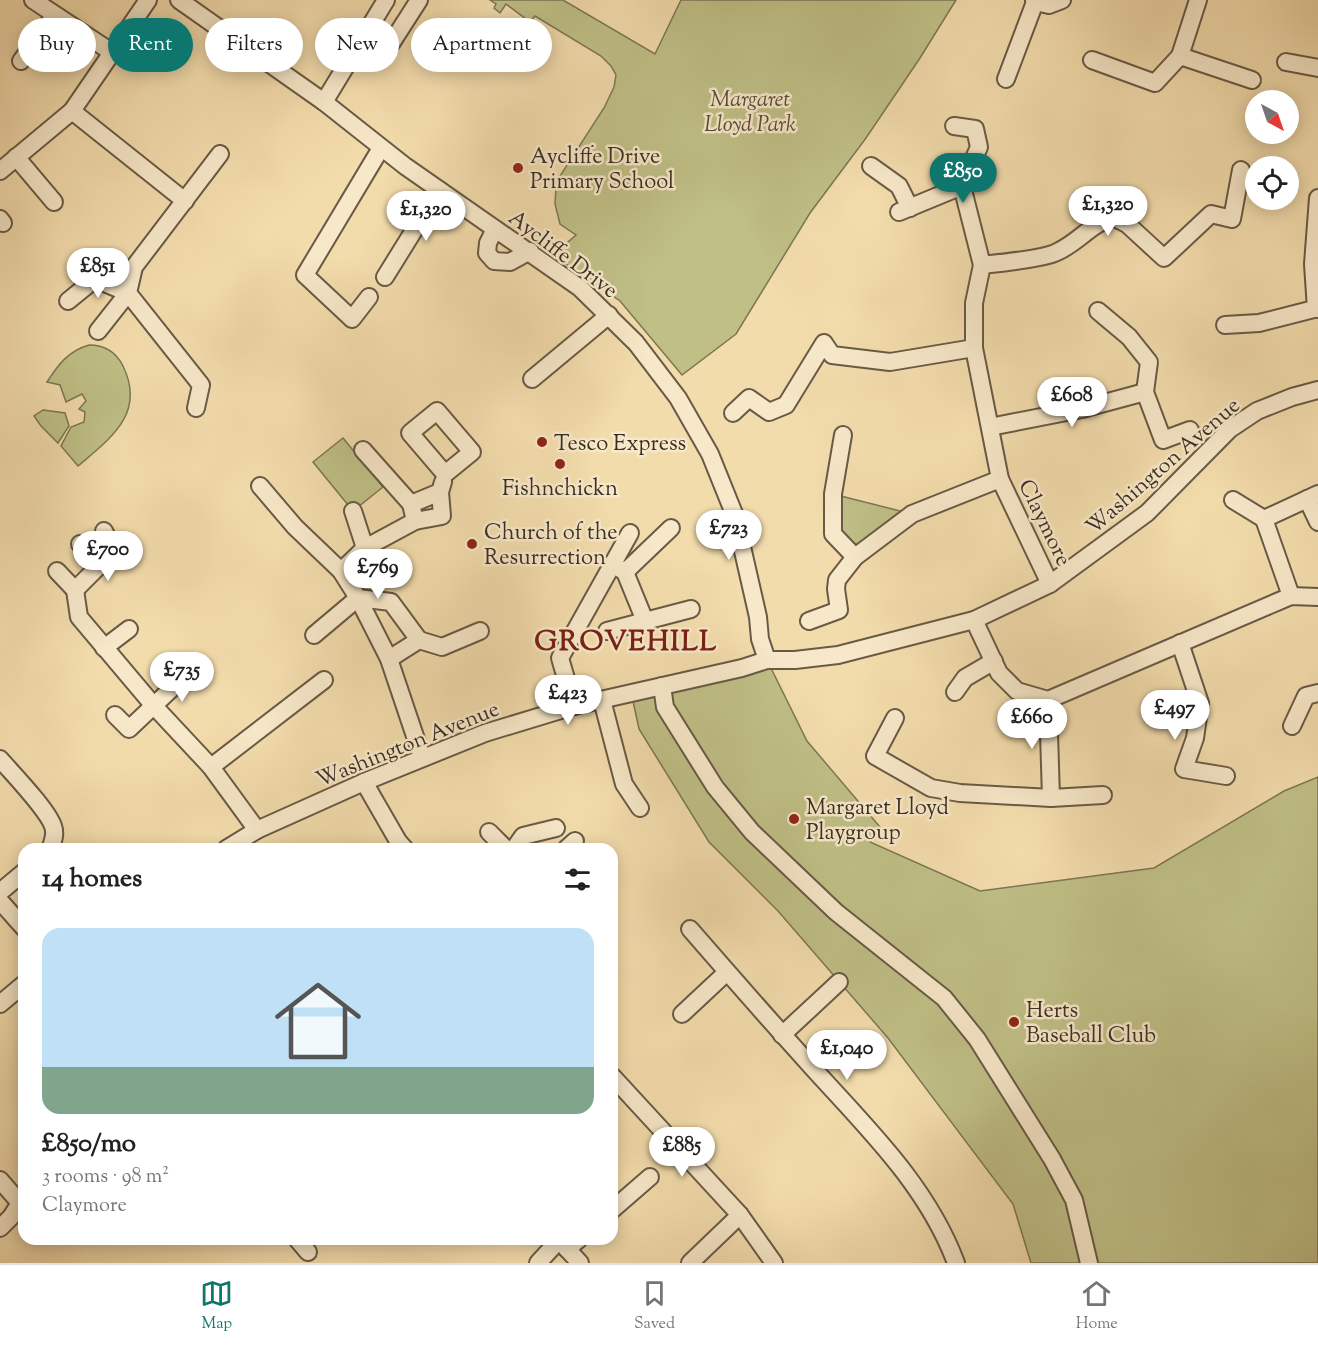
<!DOCTYPE html>
<meta charset="utf-8">
<style>
:root{--surface:#fff;--page:#f6f6f6;--text:#202124;--muted:#757577;--line:#e0e0e0;--accent:#0f766e}
body{margin:0;font-family:"Sorts Mill Goudy",serif;background:var(--page);color:var(--text);height:100vh;display:flex;flex-direction:column;font-size:22px;white-space:nowrap}
*{box-sizing:border-box;margin:0}
p{font-size:20px;color:var(--muted)}
.icon{flex:none;width:33px;height:33px;fill:none;stroke:currentColor;stroke-width:2;stroke-linecap:round;stroke-linejoin:round}
.map{position:relative;flex:1;overflow:hidden}
.side{position:absolute;left:18px;top:843px;width:600px;height:402px;display:flex;flex-direction:column;background:var(--surface);border-radius:18px;box-shadow:0 3px 15px #0003}
.side>*{flex:none}
.banner{position:absolute;left:18px;top:18px;width:600px;height:54px;display:flex;gap:12px}
.needle{width:39px;rotate:140deg}
.fabs{position:absolute;left:1245px;top:90px;display:grid;gap:12px}
.fabs a{display:grid;place-items:center;width:54px;height:54px;border-radius:50%;background:var(--surface);box-shadow:0 3px 15px #0003;font-size:30px}
.price{position:absolute;translate:-50% -51px;padding:0 14px;border-radius:21px;background:#fff;color:#222;font-size:20px;line-height:39px;filter:drop-shadow(0 2px 3px #0008)}
.price::after{content:'';position:absolute;left:50%;top:36px;width:18px;height:14px;margin-left:-9px;background:inherit;clip-path:polygon(0 0,100% 0,50% 100%)}
.price.selected{background:var(--accent);color:#fff}
ul{padding:0;list-style:none}
li{display:grid;align-content:center;gap:12px;height:318px;padding:0 24px}
li+li{border-top:2px solid var(--line)}
li span{display:grid;place-items:center;height:186px;border-radius:18px;color:#555}
li>.icon{margin-inline-start:auto}
span .icon{width:108px;height:108px;fill:#fffc;stroke-width:1}
li b{font-size:26px}
h2{display:flex;justify-content:space-between;align-items:center;height:72px;padding:0 24px;font-size:26px}
.tag{padding:0 21px;border-radius:27px;background:var(--surface);box-shadow:0 3px 15px #0003;font-size:21px;line-height:54px}
.tag.selected{background:var(--accent);color:#fff}
.dock{display:flex;justify-content:space-around;align-items:center;height:84px;border-top:2px solid var(--line);background:var(--surface);font-size:16px;color:var(--muted)}
.dock a{display:grid;justify-items:center;gap:3px}
.dock .selected{color:var(--accent)}
.map>svg:first-child{display:block}
.green{fill:#bfbf86;stroke:#7c7655;stroke-width:1.5}
.lines{fill:none;stroke-linecap:round;stroke-linejoin:round}
.minor-casing{stroke:#685a46;stroke-width:20}
.minor{stroke:#f7e8c9;stroke-width:16}
.poi-dot{fill:#8f2418;stroke:#f7e8c9;stroke-width:2}
.labels{text-anchor:middle;stroke-width:5;stroke-linejoin:round;paint-order:stroke}
.park-label{font-size:22px;font-style:italic;fill:#554b38;stroke:#f7e8c9}
.poi-label{font-size:22px;fill:#3a2e24;stroke:#f7e8c9;text-anchor:start}
.street-label{font-size:22px;fill:#3a2e24;stroke:#f7e8c9}
.district-label{font-size:28px;font-weight:bold;letter-spacing:1.5px;fill:#7a1f14;stroke:#f7e8c9}
</style>
<div class="map">
<svg width="1318" height="1263" viewBox="0 0 1318 1263">
<rect width="100%" height="100%" fill="#f3dcac"/>
<filter id="stains"><feTurbulence type="fractalNoise" baseFrequency=".00333" numOctaves="4"/><feColorMatrix values="0 0 0 0 .2 0 0 0 0 .09 0 0 0 0 .02 0 0 0 .5 -.17"/></filter>
<radialGradient id="worn" r=".72"><stop offset=".6" stop-color="#630" stop-opacity="0"/><stop offset="1" stop-color="#630" stop-opacity=".3"/></radialGradient>
<g class="green">
<path d="M490 0H563L655 54 681 0H956L920 58 866 138 810 213 736 334 682 375 620 301 553 255 576 235 560 224 555 204 556 187 560 176 604 108 614 87 616 75 611 66 601 56 535 16 530 22 506 4 500 13 494 8 496 4Z"/>
<path d="M89 345C104 345 116 352 123 366 146 413 111 438 78 466L61 446 71 427 84 422 85 412 79 409 86 401 82 394 66 402 60 385 47 382C58 365 68 351 89 345Z"/>
<path d="M43 410 65 413 69 426 58 443 41 426 34 416Z"/>
<path d="M343 438 383 487 353 511 313 462Z"/>
<path d="M833 494 912 514 855 557 833 534Z"/>
<path d="M767 660 807 741 880 827 870 842 980 891 1154 868 1284 791 1318 777V1263H1031L1013 1204 888 1038 778 911 709 842 639 729 631 692Z"/>
</g>
<g class="lines">
<defs>
<g id="minor">
<path d="M33 0 113 53"/>
<path d="M179 0 324 102 405 166 580 288 636 343 678 398 710 454 735 516 758 617 760 639 767 660"/>
<path d="M1034 0 1035 2 1049 5 1062 0"/>
<path d="M387 50 419 0"/>
<path d="M1180 56 1252 80"/>
<path d="M1092 60 1155 83 1180 56 1198 0"/>
<path d="M21 61 55 15"/>
<path d="M1286 62 1318 68"/>
<path d="M1006 79 1035 2"/>
<path d="M324 102 386 0"/>
<path d="M72 111 185 201"/>
<path d="M16 157 54 202"/>
<path d="M871 166 899 186 910 208"/>
<path d="M0 171 72 111 148 0"/>
<path d="M962 186 982 265 974 303V348L1000 479 1050 584"/>
<path d="M899 212 962 186 979 147 975 129 954 126"/>
<path d="M0 219 3 223"/>
<path d="M495 229 488 243 487 253 494 261 510 262 530 251"/>
<path d="M982 265C999 263 1044 259 1057 252 1079 242 1089 225 1113 217L1127 224 1164 258 1211 214 1232 219 1241 170"/>
<path d="M385 277 439 190"/>
<path d="M369 297 352 319 305 275 381 148"/>
<path d="M68 301 95 279 128 293 98 331"/>
<path d="M1316 309 1313 264 1318 198"/>
<path d="M1098 311 1129 337 1149 362 1145 392 1163 440 1190 430"/>
<path d="M1225 325 1259 323 1318 308"/>
<path d="M532 379 609 315"/>
<path d="M196 408 201 385 128 293 134 267 220 154"/>
<path d="M437 411 472 452 445 474 410 433Z"/>
<path d="M733 413 749 398 769 412 786 405 824 343 832 355 890 362 974 348"/>
<path d="M990 427 1082 409 1145 392"/>
<path d="M843 435 833 494V534L855 557"/>
<path d="M260 486 295 527 341 571 358 598 389 659 422 757"/>
<path d="M1307 499 1318 522"/>
<path d="M1233 500 1264 519"/>
<path d="M411 504 440 492 443 482"/>
<path d="M353 511 365 548"/>
<path d="M415 521 442 516 440 492"/>
<path d="M80 544 100 565"/>
<path d="M612 564 625 572 645 621"/>
<path d="M57 571 75 590"/>
<path d="M341 571 365 548 415 521 411 504 363 450"/>
<path d="M625 572 671 528"/>
<path d="M75 590 79 617 154 706 211 767 257 830"/>
<path d="M75 590 100 565 113 549 104 531"/>
<path d="M1291 596 1264 519 1318 494"/>
<path d="M974 620 999 673 1017 691 1048 700 1291 596 1318 597"/>
<path d="M809 621 839 610 836 589 837 580 855 557 912 514 1000 479"/>
<path d="M607 631 691 609"/>
<path d="M314 635 358 598 391 602 419 640 389 659"/>
<path d="M419 640 442 647 480 631"/>
<path d="M1180 643 1200 703 1195 738 1184 769 1226 776"/>
<path d="M104 648 129 629"/>
<path d="M662 686 665 707 715 787 752 832 836 912 944 998 977 1039 1052 1159 1074 1200 1089 1263"/>
<path d="M955 692 965 678 994 661"/>
<path d="M602 700 624 784 640 808"/>
<path d="M1048 700 1051 798"/>
<path d="M574 706 560 658 630 533"/>
<path d="M115 715 129 729 186 675"/>
<path d="M895 718 875 756 931 788 960 793 1051 798 1103 795"/>
<path d="M1292 726 1306 696 1318 693"/>
<path d="M0 759C13 774 47 809 53 826 56 834 53 842 50 849"/>
<path d="M211 767 324 680"/>
<path d="M364 782 398 841 405 849"/>
<path d="M489 832 506 849"/>
<path d="M226 849 257 830 364 782 485 733 574 706 742 668 767 660H795L838 655 974 620 1050 584 1147 513 1230 429 1257 411 1292 397 1318 390"/>
<path d="M514 849 523 836 556 828"/>
<path d="M566 849 575 841"/>
<path d="M0 892 24 872"/>
<path d="M0 901 24 928"/>
<path d="M690 929C730 975 770 1021 811 1066 866 1127 927 1185 956 1263"/>
<path d="M0 1004 24 984"/>
<path d="M682 1014 727 972"/>
<path d="M782 1035 839 982"/>
<path d="M612 1076 740 1215 774 1263"/>
<path d="M0 1180 20 1203 24 1202"/>
<path d="M612 1210 650 1177"/>
<path d="M0 1228 11 1217 20 1203"/>
<path d="M297 1239 308 1252"/>
<path d="M558 1239 580 1263"/>
<path d="M567 1249 579 1239"/>
<path d="M538 1263 559 1240"/>
<path d="M690 1263 740 1215"/>
</g>
</defs>
<use href="#minor" class="minor-casing"/>
<use href="#minor" class="minor"/>
</g>
<g class="poi-dot">
<circle cx="518" cy="168" r="6"/>
<circle cx="542" cy="442" r="6"/>
<circle cx="560" cy="464" r="6"/>
<circle cx="472" cy="544" r="6"/>
<circle cx="794" cy="819" r="6"/>
<circle cx="1014" cy="1022" r="6"/>
</g>
<g class="labels">
<g class="park-label">
<text x="750" y="106">Margaret<tspan x="750" dy="25">Lloyd Park</tspan></text>
</g>
<g class="poi-label">
<text x="530" y="163">Aycliffe Drive<tspan x="530" dy="25">Primary School</tspan></text>
<text x="554" y="450">Tesco Express</text>
<text x="560" y="495" text-anchor="middle">Fishnchickn</text>
<text x="484" y="539">Church of the<tspan x="484" dy="25">Resurrection</tspan></text>
<text x="806" y="814">Margaret Lloyd<tspan x="806" dy="25">Playgroup</tspan></text>
<text x="1026" y="1017">Herts<tspan x="1026" dy="25">Baseball Club</tspan></text>
</g>
<g class="street-label">
<text transform="translate(564 253) rotate(37)" y="8">Aycliffe Drive</text>
<text transform="translate(1162 465) rotate(-41)" y="8">Washington Avenue</text>
<text transform="translate(1046 522) rotate(64)" y="8">Claymore</text>
<text transform="translate(407 743) rotate(-22)" y="8">Washington Avenue</text>
</g>
<g class="district-label">
<text x="626" y="650">GROVEHILL</text>
</g>
</g>
<rect width="100%" height="100%" filter="url(#stains)"/>
<rect width="100%" height="100%" fill="url(#worn)"/>
</svg>
<div class="fabs">
<a><svg class="needle" viewBox="-14 -14 28 28"><path d="M0-13l5 13h-10z" fill="#e53935"/><path d="M0 13l5-13h-10z" fill="#757577"/></svg></a>
<a><svg class="icon" aria-label="locate" viewBox="0 0 24 24"><circle cx="12" cy="12" r="6"/><path d="M12 2v4M12 18v4M2 12h4M18 12h4"/></svg></a>
</div>
<b class="price selected" style="left:963px;top:204px">£850</b>
<b class="price" style="left:1108px;top:237px">£1,320</b>
<b class="price" style="left:426px;top:242px">£1,320</b>
<b class="price" style="left:98px;top:299px">£851</b>
<b class="price" style="left:1072px;top:428px">£608</b>
<b class="price" style="left:729px;top:561px">£723</b>
<b class="price" style="left:108px;top:582px">£700</b>
<b class="price" style="left:378px;top:600px">£769</b>
<b class="price" style="left:182px;top:703px">£735</b>
<b class="price" style="left:568px;top:726px">£423</b>
<b class="price" style="left:1175px;top:741px">£497</b>
<b class="price" style="left:1032px;top:750px">£660</b>
<b class="price" style="left:847px;top:1081px">£1,040</b>
<b class="price" style="left:682px;top:1178px">£885</b>
<div class="banner">
<a class="tag">Buy</a>
<a class="tag selected">Rent</a>
<a class="tag">Filters</a>
<a class="tag">New</a>
<a class="tag">Apartment</a>
</div>
<section class="side">
<h2>14 homes<svg class="icon" aria-label="filters" viewBox="0 0 24 24"><path d="M4 7h16M4 17h16"/><circle cx="9" cy="7" r="2"/><circle cx="15" cy="17" r="2"/></svg></h2>
<ul>
<li><span style="background:linear-gradient(#bfe0f5 75%,#7fa58c 0)"><svg class="icon" aria-label="home" viewBox="0 0 24 24"><path d="M3 11l9-7 9 7M6 9v11h12V9"/></svg></span><div><b>£850/mo</b><p>3 rooms · 98 m²</p><p>Claymore</p></div></li>
</ul>
</section>
</div>
<nav class="dock">
<a class="selected"><svg class="icon" aria-label="map" viewBox="0 0 24 24"><path d="M3 6l6-2 6 2 6-2v14l-6 2-6-2-6 2zM9 4v14M15 6v14"/></svg>Map</a>
<a><svg class="icon" aria-label="saved" viewBox="0 0 24 24"><path d="M7 4h10v16l-5-4-5 4z"/></svg>Saved</a>
<a><svg class="icon" aria-label="home" viewBox="0 0 24 24"><path d="M3 11l9-7 9 7M6 9v11h12V9"/></svg>Home</a>
</nav>
